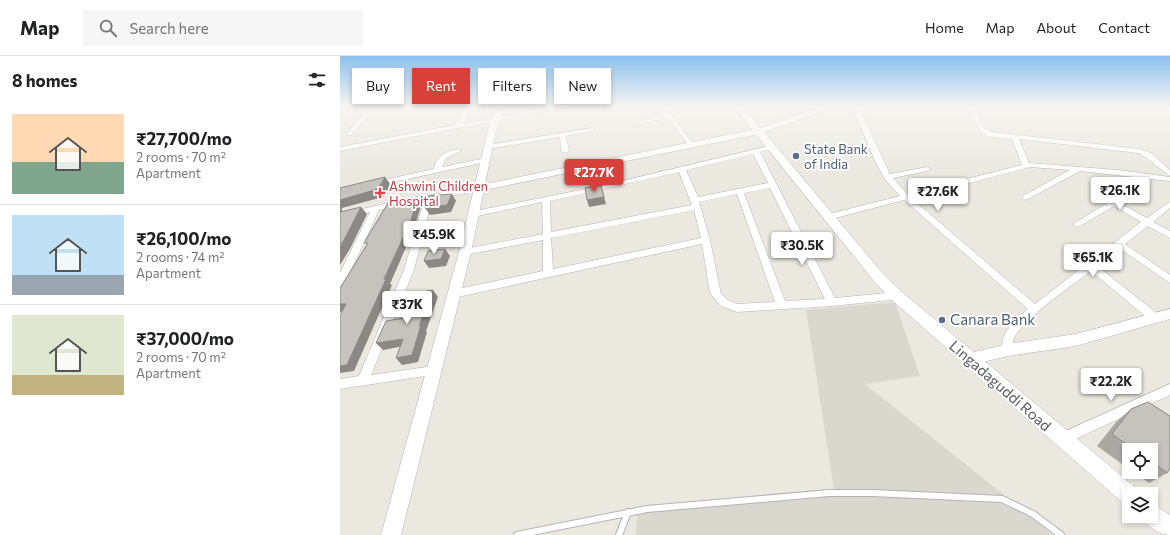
<!DOCTYPE html>
<meta charset="utf-8">
<style>
:root{--surface:#fff;--page:#f6f6f6;--text:#202124;--muted:#757577;--line:#e0e0e0;--accent:#d84139}
body{margin:0;font-family:Commissioner,sans-serif;background:var(--page);color:var(--text);height:100vh;display:flex;flex-direction:column;font-size:15px;white-space:nowrap}
*{box-sizing:border-box;margin:0}
p{font-size:13px;color:var(--muted)}
.icon{flex:none;width:22px;height:22px;fill:none;stroke:currentColor;stroke-width:2;stroke-linecap:round;stroke-linejoin:round}
.map{position:relative;flex:1;overflow:hidden}
.drawer{display:flex;flex-direction:column;background:var(--surface);width:340px}
.drawer>*{flex:none}
.top-card{position:absolute;left:12px;top:12px;width:380px;height:36px;display:flex;gap:8px}
.tools{position:absolute;left:782px;top:387px;display:grid;gap:8px}
.tools a{display:grid;place-items:center;width:36px;height:36px;border-radius:0px;background:var(--surface);box-shadow:0 2px 6px #0003;font-size:20px}
.price{position:absolute;translate:-50% -34px;padding:0 9px;border-radius:4px;background:#fff;color:#222;font-size:13px;line-height:26px;filter:drop-shadow(0 1px 2px #0008)}
.price::after{content:'';position:absolute;left:50%;top:24px;width:12px;height:9px;margin-left:-6px;background:inherit;clip-path:polygon(0 0,100% 0,50% 100%)}
.price.on{background:var(--accent);color:#fff}
ul{padding:0;list-style:none}
li{display:flex;align-items:center;gap:12px;height:100px;padding:0 12px}
li+li{border-top:1px solid var(--line)}
li span{display:grid;place-items:center;flex:none;width:112px;height:80px;border-radius:0px;color:#555}
li>.icon{margin-inline-start:auto}
span .icon{width:48px;height:48px;fill:#fffc;stroke-width:1}
li b{font-size:17px}
h2{display:flex;justify-content:space-between;align-items:center;height:48px;padding:0 12px;font-size:17px}
.chip{padding:0 14px;border-radius:0px;background:var(--surface);box-shadow:0 2px 6px #0003;font-size:14px;line-height:36px}
.chip.on{background:var(--accent);color:#fff}
header{display:flex;align-items:center;gap:24px;box-sizing:border-box;height:56px;padding:0 20px;background:var(--surface);border-bottom:1px solid var(--line)}
header strong{font-size:19px}
nav{display:flex;gap:22px;margin-inline-start:auto;font-size:14px}
.search{width:280px;height:36px;background:var(--page);display:flex;align-items:center;gap:10px;box-sizing:border-box;padding:0 14px;border-radius:0px;color:var(--muted);font-size:15px}
main{display:flex;flex:1;min-height:0}
.map>svg:first-child{display:block}
.education{fill:#dad7cf}
.lines{fill:none;stroke-linecap:round;stroke-linejoin:round}
.service-casing{stroke:#b1b3b7;stroke-width:8}
.minor-casing{stroke:#b1b3b7;stroke-width:1}
.tertiary-casing{stroke:#b1b3b7;stroke-width:1}
.secondary-casing{stroke:#b2b5ba;stroke-width:1}
.service{stroke:#fff;stroke-width:6}
.minor{fill:#fff;fill-rule:evenodd}
.tertiary{fill:#fff;fill-rule:evenodd}
.secondary{fill:#fff;fill-rule:evenodd}
.wall{fill:#aaa8a3}
.shaded-wall{fill:#8b8885}
.building{fill:#c6c3be;stroke:#8b8885}
.service-dot{fill:#5c6f8a;stroke:#fff;stroke-width:1.5}
.health-dot{fill:#e0444e;stroke:#fff;stroke-width:1.5}
.labels{text-anchor:middle;stroke-width:4;stroke-linejoin:round;paint-order:stroke}
.far-service-label{font-size:13px;fill:#4e5e75;stroke:#fff;text-anchor:start}
.far-health-label{font-size:13px;fill:#be3a42;stroke:#fff;text-anchor:start}
.service-label{font-size:15px;fill:#4e5e75;stroke:#fff;text-anchor:start}
.street-label{font-size:15px;fill:#595c60;stroke:#fff}
</style>
<header>
<strong>Map</strong>
<div class="search"><svg class="icon" aria-label="search" viewBox="0 0 24 24"><circle cx="10" cy="10" r="6"/><path d="M15 15l6 6"/></svg>Search here</div>
<nav><a>Home</a><a>Map</a><a>About</a><a>Contact</a></nav>
</header>
<main>
<section class="drawer">
<h2>8 homes<svg class="icon" aria-label="filters" viewBox="0 0 24 24"><path d="M4 7h16M4 17h16"/><circle cx="9" cy="7" r="2"/><circle cx="15" cy="17" r="2"/></svg></h2>
<ul>
<li><span style="background:linear-gradient(#ffd9b3 60%,#7fa58c 0)"><svg class="icon" aria-label="home" viewBox="0 0 24 24"><path d="M3 11l9-7 9 7M6 9v11h12V9"/></svg></span><div><b>₹27,700/mo</b><p>2 rooms · 70 m²</p><p>Apartment</p></div></li>
<li><span style="background:linear-gradient(#bfe0f5 75%,#9aa5b1 0)"><svg class="icon" aria-label="home" viewBox="0 0 24 24"><path d="M3 11l9-7 9 7M6 9v11h12V9"/></svg></span><div><b>₹26,100/mo</b><p>2 rooms · 74 m²</p><p>Apartment</p></div></li>
<li><span style="background:linear-gradient(#dfe7d0 75%,#c2b280 0)"><svg class="icon" aria-label="home" viewBox="0 0 24 24"><path d="M3 11l9-7 9 7M6 9v11h12V9"/></svg></span><div><b>₹37,000/mo</b><p>2 rooms · 70 m²</p><p>Apartment</p></div></li>
</ul>
</section>
<div class="map">
<svg width="830" height="479" viewBox="0 0 830 479">
<rect width="100%" height="100%" fill="#ebe8e0"/>
<path class="education" d="M555 246 580 320 525 328 703 470 712 479H296L297 454 495 440 466 254Z"/>
<g class="lines">
<defs>
<g id="service">
<path d="M177 479 307 453 489 437H533L662 443 693 458 721 479"/>
<path d="M279 479 288 456"/>
</g>
<g id="minor">
<path d="M30 50H37L11 79H7V77Z"/>
<path d="M128 50H134L123 68 217 50H231L0 95V91L115 69Z"/>
<path d="M319 50H325L353 88V90H349L328 62 296 68V66L326 59Z"/>
<path d="M512 50H518L550 118 587 111 591 113 587 115 553 122 567 138 682 109 672 83C664 82 655 82 647 80 638 76 632 58 624 50H631L633 52 644 71 651 76 799 93 811 97 830 114V120L805 101 798 97 679 83 689 107 778 114 830 121V125L810 123 779 147 807 162 830 146V152L813 166 830 175V182L808 170 785 188 830 219V227L779 192 757 210 819 259 820 262 819 265H811L751 215C731 230 684 262 674 282 672 287 674 292 672 297L668 299 664 297C656 281 676 262 688 253L564 144 488 164 484 161 485 159 560 140 545 123 536 107ZM690 111 730 114 683 140 682 142 686 144 740 115 802 122 771 145 733 168 737 171 740 170 774 150 801 166 695 248 571 142Z"/>
<path d="M252 72 255 74 254 75 226 80 229 95 225 97 221 95 220 81 148 93 145 91 148 89Z"/>
<path d="M433 89 435 90V92L420 96 495 242 557 236 562 240 561 243 492 250 397 256 381 250 370 237 362 188 113 242 108 238 113 234 203 215V184L125 199 120 196 125 193 203 178 202 146 133 161 129 158 130 156 261 130ZM413 98 428 127 358 141 346 114ZM339 116 352 149 211 176 210 145ZM430 132 485 243 445 245 404 137ZM397 138 435 246 397 248 388 244 381 238 370 184 359 146ZM354 154 361 182 213 213 211 182Z"/>
<path d="M117 93 121 95 119 96 106 102 102 111 146 102 150 104 146 106 35 130 31 128 35 126 94 113C96 100 105 96 117 93Z"/>
<path d="M140 130H143V134L92 143 74 214 31 319 94 310 98 312 100 315 98 318 0 333V323L19 320 64 214 84 145 39 154 5 227 0 230V217L30 156 0 164V158L44 148Z"/>
<path d="M830 328V339L727 387 722 389 717 387 716 383 717 379Z"/>
</g>
<g id="tertiary">
<path d="M160 50H168L158 65 145 128 417 73 485 50H498L419 78 144 134 131 196 61 479H41L119 196 150 65Z"/>
<path d="M830 253V263L736 290 668 300 630 309 625 307 623 303 625 299 630 297 668 288 736 278Z"/>
</g>
<g id="secondary">
<path d="M393 50H402L544 219 562 236 796 432 798 438H789V449L782 446 552 244 534 225Z"/>
<path d="M811 447 830 459V479C820 479 806 470 802 460H811Z"/>
</g>
</defs>
<use href="#service" class="service-casing"/>
<use href="#minor" class="minor-casing"/>
<use href="#tertiary" class="tertiary-casing"/>
<use href="#secondary" class="secondary-casing"/>
<use href="#service" class="service"/>
<use href="#minor" class="minor"/>
<use href="#tertiary" class="tertiary"/>
<use href="#secondary" class="secondary"/>
</g>
<path class="wall" d="M791 353 827 417 809 427 793 416H811V394H789V413L757 390 776 366Z"/>
<g class="shaded-wall">
<path d="M45 121 51 129 43 141 2 152V156L0 157V144Z"/>
<path d="M261 129 266 148 249 151 247 144Z"/>
<path d="M112 138 116 145 111 156 90 159 85 152Z"/>
<path d="M78 141 82 147 74 173 50 228 52 229 14 315 0 317V310L44 223Z"/>
<path d="M21 151 27 158 11 191 0 209V190Z"/>
<path d="M105 193 110 200 106 210 89 212 84 205Z"/>
<path d="M93 234 98 241 86 275 87 276 78 306 62 309 56 302 79 270Z"/>
<path d="M0 248H6L13 254 0 256Z"/>
<path d="M63 283 69 289 43 294 36 287Z"/>
</g>
<g class="building">
<path d="M45 121 38 133 0 144V132Z"/>
<path d="M261 129 264 141 247 144 245 132Z"/>
<path d="M112 138 107 149 85 152 88 140Z"/>
<path d="M78 141 70 167 44 223H46L7 309 0 310V259L6 248H0V232L28 187H24L48 147 63 145 64 143Z"/>
<path d="M21 151 4 184 0 190V156Z"/>
<path d="M105 193 101 203 84 205 88 195Z"/>
<path d="M93 234 79 270 81 269 72 299 56 302 63 283 36 287 46 265 64 262 75 237Z"/>
<path d="M808 346 830 360V412L827 417 811 405V394H795L772 378 791 353Z"/>
</g>
<linearGradient id="sky" x2="0" y2="1"><stop stop-color="#8dc1ee"/><stop offset="0.43" stop-color="#f6f5f1"/><stop offset="1" stop-color="#f6f5f1" stop-opacity="0"/></linearGradient>
<rect width="830" height="117" fill="url(#sky)"/>
<g class="service-dot">
<circle cx="456" cy="100" r="4"/>
<circle cx="602" cy="264" r="4"/>
</g>
<path class="health-dot" d="M38 131h4v4h4v4h-4v4h-4v-4h-4v-4h4z"/>
<g class="labels">
<g class="far-service-label">
<text x="464" y="98">State Bank<tspan x="464" dy="15">of India</tspan></text>
</g>
<g class="far-health-label">
<text x="49" y="135">Ashwini Children<tspan x="49" dy="15">Hospital</tspan></text>
</g>
<g class="service-label">
<text x="610" y="269">Canara Bank</text>
</g>
<g class="street-label">
<text transform="translate(660 330) rotate(41)" y="5">Lingadaguddi Road</text>
</g>
</g>
</svg>
<div class="tools">
<a><svg class="icon" aria-label="locate" viewBox="0 0 24 24"><circle cx="12" cy="12" r="6"/><path d="M12 2v4M12 18v4M2 12h4M18 12h4"/></svg></a>
<a><svg class="icon" aria-label="layers" viewBox="0 0 24 24"><path d="M12 4l9 5-9 5-9-5zM3 14l9 5 9-5"/></svg></a>
</div>
<b class="price on" style="left:254px;top:137px">₹27.7K</b>
<b class="price" style="left:780px;top:155px">₹26.1K</b>
<b class="price" style="left:598px;top:156px">₹27.6K</b>
<b class="price" style="left:94px;top:199px">₹45.9K</b>
<b class="price" style="left:462px;top:210px">₹30.5K</b>
<b class="price" style="left:753px;top:222px">₹65.1K</b>
<b class="price" style="left:67px;top:269px">₹37K</b>
<b class="price" style="left:771px;top:346px">₹22.2K</b>
<div class="top-card">
<a class="chip">Buy</a>
<a class="chip on">Rent</a>
<a class="chip">Filters</a>
<a class="chip">New</a>
</div>
</div>
</main>
